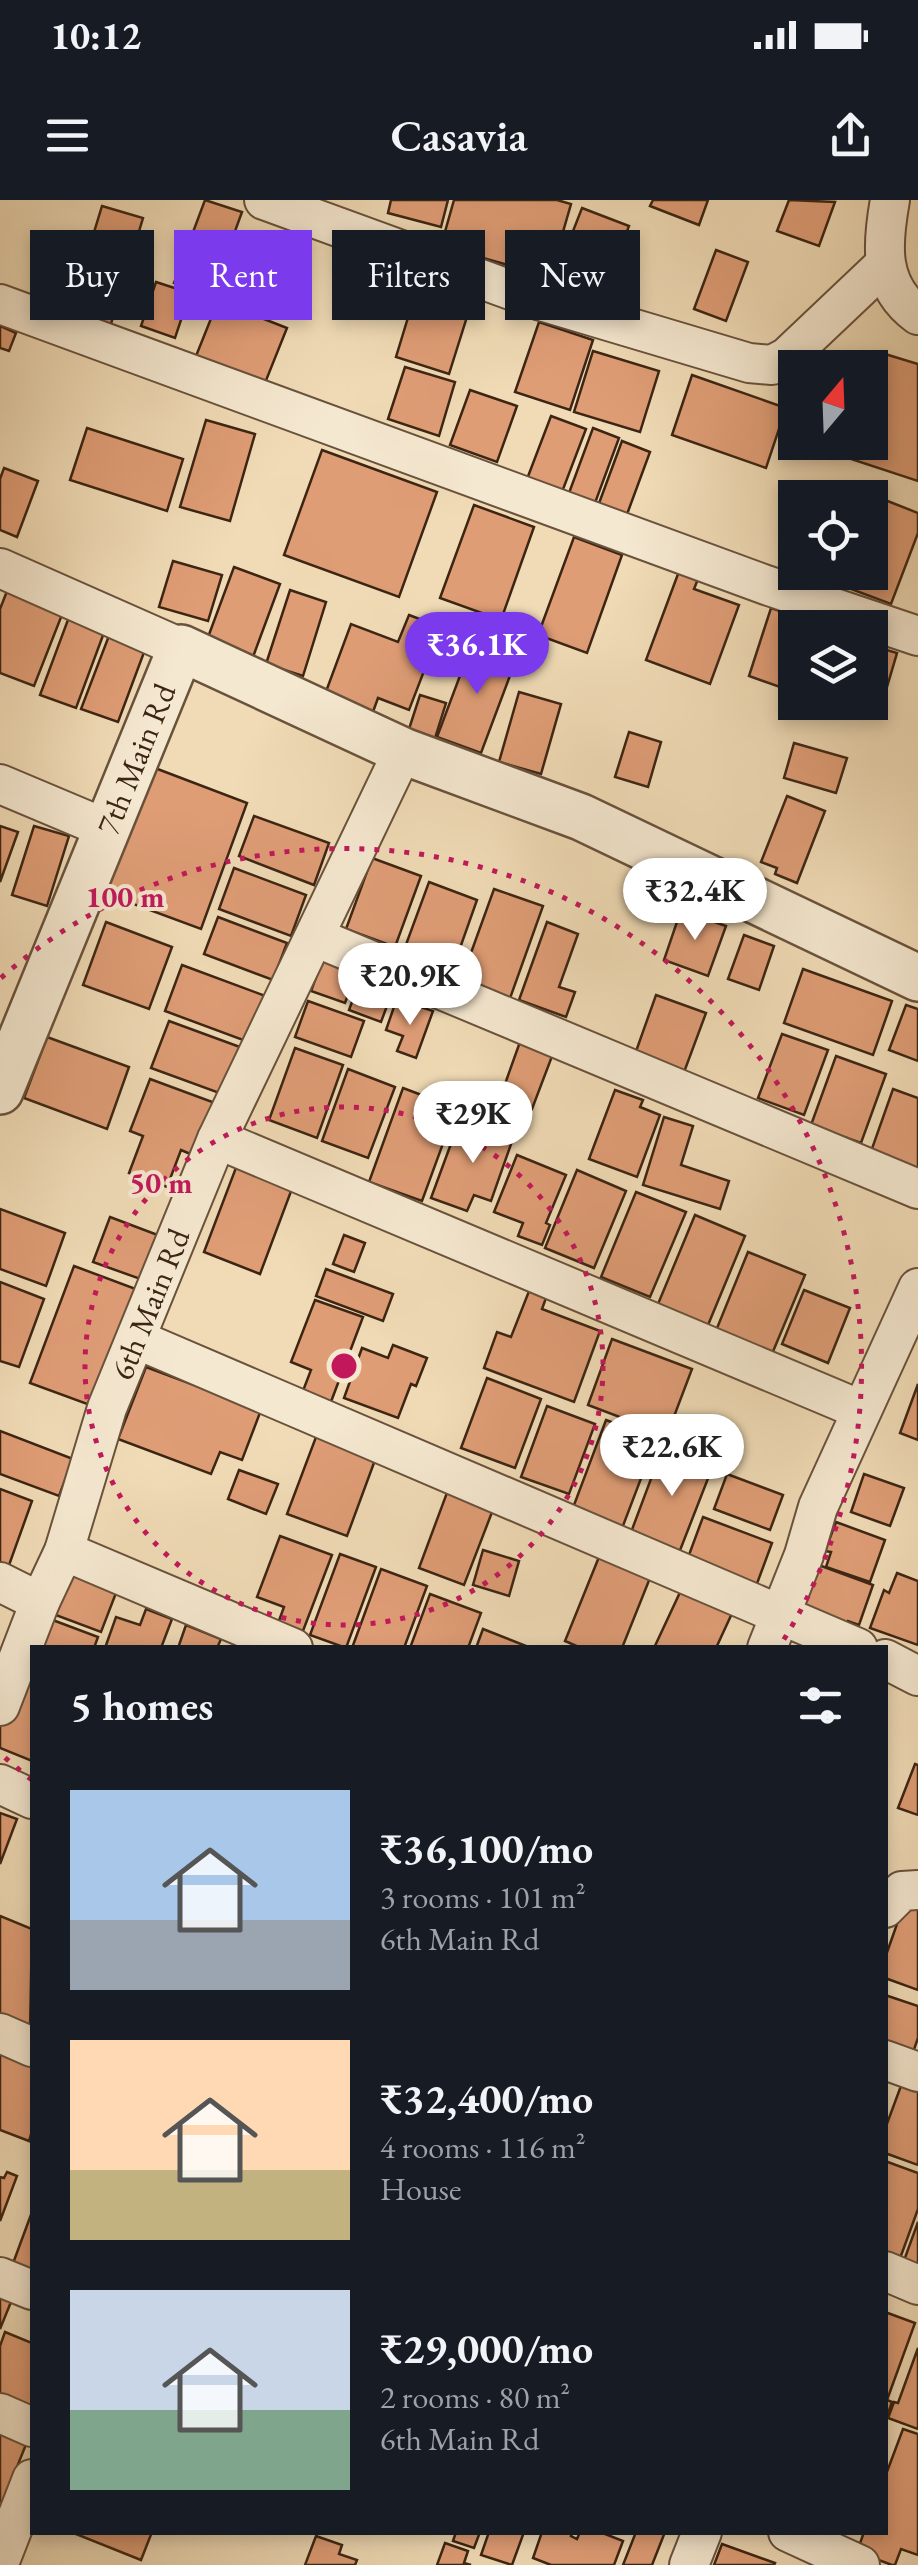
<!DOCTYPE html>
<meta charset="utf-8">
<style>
:root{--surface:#171b24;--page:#20242c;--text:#f1f3f6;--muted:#9ea1a6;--accent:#7c3aed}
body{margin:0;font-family:"EB Garamond",serif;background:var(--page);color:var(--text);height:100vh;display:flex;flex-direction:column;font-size:38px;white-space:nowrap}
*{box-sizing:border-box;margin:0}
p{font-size:32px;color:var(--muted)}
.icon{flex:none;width:55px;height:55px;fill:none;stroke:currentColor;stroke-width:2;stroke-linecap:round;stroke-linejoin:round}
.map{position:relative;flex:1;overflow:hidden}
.sheet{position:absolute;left:30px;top:1445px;width:858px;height:890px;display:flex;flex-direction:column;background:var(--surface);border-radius:0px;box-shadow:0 5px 15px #0003}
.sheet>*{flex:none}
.hud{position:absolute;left:30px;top:30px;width:860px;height:90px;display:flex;gap:20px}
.needle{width:65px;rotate:19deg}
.controls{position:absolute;left:778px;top:150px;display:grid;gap:20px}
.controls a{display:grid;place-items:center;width:110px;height:110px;border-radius:0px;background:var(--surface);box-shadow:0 5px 15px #0003;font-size:50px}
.price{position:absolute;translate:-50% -85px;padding:0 22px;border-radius:35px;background:#fff;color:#222;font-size:32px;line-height:65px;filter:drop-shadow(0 2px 5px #0008)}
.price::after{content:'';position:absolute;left:50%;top:60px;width:30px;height:22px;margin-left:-15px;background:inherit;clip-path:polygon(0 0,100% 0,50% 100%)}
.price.on{background:var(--accent);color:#fff}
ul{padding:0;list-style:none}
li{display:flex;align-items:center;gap:30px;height:250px;padding:0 40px}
li span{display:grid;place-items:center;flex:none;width:280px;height:200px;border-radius:0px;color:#555}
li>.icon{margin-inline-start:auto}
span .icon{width:120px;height:120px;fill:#fffc;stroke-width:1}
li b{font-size:42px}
h2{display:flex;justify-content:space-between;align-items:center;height:120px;padding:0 40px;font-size:42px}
.pill{padding:0 35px;border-radius:0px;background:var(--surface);box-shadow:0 5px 15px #0003;font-size:35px;line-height:90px}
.pill.on{background:var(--accent);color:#fff}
.status{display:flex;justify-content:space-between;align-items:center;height:70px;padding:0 50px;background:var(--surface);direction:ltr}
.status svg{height:28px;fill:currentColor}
header{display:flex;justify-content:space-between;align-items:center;height:130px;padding:0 40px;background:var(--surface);font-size:45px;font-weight:600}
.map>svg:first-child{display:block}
.building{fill:#df9d76;stroke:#3c2513;stroke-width:2.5}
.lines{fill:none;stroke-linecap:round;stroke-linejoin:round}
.minor-casing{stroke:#69523c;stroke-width:42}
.tertiary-casing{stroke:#69523c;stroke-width:50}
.minor{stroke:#f5e8d0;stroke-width:38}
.tertiary{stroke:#f5e8d0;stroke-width:45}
.ring{fill:none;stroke:#c2185b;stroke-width:5;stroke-dasharray:5 10}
.labels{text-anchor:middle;stroke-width:8;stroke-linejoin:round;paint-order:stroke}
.street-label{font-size:32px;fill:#3c2513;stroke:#f5e8d0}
.centre{fill:#c2185b;stroke:#f5e8d0;stroke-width:5}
.ring-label{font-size:30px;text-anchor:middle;font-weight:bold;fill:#c2185b;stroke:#f5e8d0;stroke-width:8;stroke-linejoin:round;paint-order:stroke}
</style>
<div class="status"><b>10:12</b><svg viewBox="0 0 49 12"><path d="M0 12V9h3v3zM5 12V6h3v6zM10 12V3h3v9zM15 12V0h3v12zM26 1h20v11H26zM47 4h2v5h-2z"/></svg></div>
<header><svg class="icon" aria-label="menu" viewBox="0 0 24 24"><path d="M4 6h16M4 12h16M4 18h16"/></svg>Casavia<svg class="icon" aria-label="share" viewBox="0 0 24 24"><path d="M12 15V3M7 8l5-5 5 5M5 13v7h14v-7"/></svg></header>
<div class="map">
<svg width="918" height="2365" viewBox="0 0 918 2365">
<rect width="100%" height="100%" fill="#f0dbb6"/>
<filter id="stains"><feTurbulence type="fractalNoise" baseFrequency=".002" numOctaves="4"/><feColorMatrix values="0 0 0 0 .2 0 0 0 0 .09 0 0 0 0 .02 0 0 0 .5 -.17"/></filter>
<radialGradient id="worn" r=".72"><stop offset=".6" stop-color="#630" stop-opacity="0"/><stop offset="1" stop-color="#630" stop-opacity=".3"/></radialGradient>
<g class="building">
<path d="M205 0 242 12 211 97 174 83Z"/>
<path d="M391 0H448L441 27 388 13Z"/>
<path d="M454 0H557L571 4 550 77 441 46Z"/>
<path d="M653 0H708L699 25 650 6Z"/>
<path d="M789 0 835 2 819 46 777 31Z"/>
<path d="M102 6 143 18 110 127 69 114Z"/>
<path d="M582 8 629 26 606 86 559 67Z"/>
<path d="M716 50 748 62 726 121 694 109Z"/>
<path d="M156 82 190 93 175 138 141 126Z"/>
<path d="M417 88 471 104 449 174 396 157Z"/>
<path d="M218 101 287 128 265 183 196 156Z"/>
<path d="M539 122 593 140 570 210 515 192Z"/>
<path d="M0 126 16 133 9 151 0 148Z"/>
<path d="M593 151 659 171 640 232 574 212Z"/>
<path d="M885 154 918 164V281L851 259 856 242H870V200Z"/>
<path d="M405 167 455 182 439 236 388 219Z"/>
<path d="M692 175 786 208 766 268 672 235Z"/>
<path d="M470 190 517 206 497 262 450 245Z"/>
<path d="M551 216 586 229 562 292 527 279Z"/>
<path d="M206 220 255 234 230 321 180 307Z"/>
<path d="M87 228 183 259 167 311 70 280Z"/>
<path d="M593 228 619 238 595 303 569 293Z"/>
<path d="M622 241 650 252 626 317 598 306Z"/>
<path d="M322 250 437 292 399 397 284 355Z"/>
<path d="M4 268 38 281 17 337 0 330V279Z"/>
<path d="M885 300 918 313V333L891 404 851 389 857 372H870V340Z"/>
<path d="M474 305 534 327 501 420 440 398Z"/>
<path d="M574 337 622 355 587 453 538 435Z"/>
<path d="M173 361 222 375 208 421 159 407Z"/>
<path d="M681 366 700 374 694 389 739 405 710 484 646 460Z"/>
<path d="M234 367 280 384 250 465 204 448Z"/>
<path d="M9 386 65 407 34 486 0 473V409Z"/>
<path d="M290 390 326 402 303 476 266 464Z"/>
<path d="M771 408 803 419 800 428H795V443L780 487 749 476Z"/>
<path d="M409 415 441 427 409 510 378 498 369 523 321 505 351 424 398 442Z"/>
<path d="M69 417 105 430 76 508 40 495Z"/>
<path d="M110 433 146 447 118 522 81 509Z"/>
<path d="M473 441 517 457 481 553 437 537Z"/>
<path d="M870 445 897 453 879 514 847 505 870 502Z"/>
<path d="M519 492 561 504 541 574 499 562Z"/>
<path d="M420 495 446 503 435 538 409 529Z"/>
<path d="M629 532 661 542 648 587 615 577Z"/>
<path d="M794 543 847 558 836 593 784 578Z"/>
<path d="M147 565 247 603 201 729 101 692Z"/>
<path d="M787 596 825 611 797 683 775 674 777 668 761 662Z"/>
<path d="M254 616 329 643 314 685 239 656Z"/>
<path d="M0 626 18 632 0 682Z"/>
<path d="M34 626 69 636 47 706 12 695Z"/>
<path d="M372 658 421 676 395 747 346 729Z"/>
<path d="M234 668 306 695 291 736 219 709Z"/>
<path d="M429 682 477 700 453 768 404 750Z"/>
<path d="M494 689 543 706 508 804 459 786Z"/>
<path d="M681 710 726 726 708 776 664 760Z"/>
<path d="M218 717 287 743 273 780 204 754Z"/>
<path d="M106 722 172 747 149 809 83 785Z"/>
<path d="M547 722 578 734 559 787 575 792 566 817 519 800Z"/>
<path d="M744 735 774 746 759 790 728 779Z"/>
<path d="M325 753 359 765 345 803 311 791Z"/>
<path d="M182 765 268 797 251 843 165 811Z"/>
<path d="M365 767 397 779 381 822 349 810Z"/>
<path d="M803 769 892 801 873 855 784 823Z"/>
<path d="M656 795 706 813 683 875 634 857Z"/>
<path d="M308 801 364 821 351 857 295 837Z"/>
<path d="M395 804 412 811 415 805 433 811 416 858 397 851 403 836 386 830Z"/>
<path d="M906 805 918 809V861L889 850Z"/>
<path d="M169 821 240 847 222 894 151 868Z"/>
<path d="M782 834 828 850 804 915 758 898Z"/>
<path d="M47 837 129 867 107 929 24 898Z"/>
<path d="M521 839 554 851 532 909 500 898Z"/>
<path d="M295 848 343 865 317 938 269 920Z"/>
<path d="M836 856 886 874 861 943 811 925Z"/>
<path d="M348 869 395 887 368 958 322 941Z"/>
<path d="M150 879 215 903 195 956 181 950 167 987 129 973 143 936 130 931Z"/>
<path d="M403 888 456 908 422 1001 369 982Z"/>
<path d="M893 889 918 898V978L868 960Z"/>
<path d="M615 890 643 900 640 907 660 915 637 977 589 959Z"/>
<path d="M664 917 693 926 681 965 729 981 720 1009 643 985Z"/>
<path d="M459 922 494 936 499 924 516 930 491 1001 474 995 467 1011 431 998Z"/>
<path d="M517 955 566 975 546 1023 550 1025 542 1045 518 1036 523 1023 494 1012Z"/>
<path d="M237 965 293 986 260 1074 204 1052Z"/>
<path d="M577 970 626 991 594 1068 545 1048Z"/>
<path d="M636 992 686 1012 650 1097 601 1077Z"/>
<path d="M0 1009 65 1033 46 1086 0 1069Z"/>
<path d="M695 1015 745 1036 708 1125 658 1104Z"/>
<path d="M110 1017 163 1037 146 1081 93 1062Z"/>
<path d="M344 1035 365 1043 354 1072 333 1064Z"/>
<path d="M748 1052 805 1075 769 1161 713 1138Z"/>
<path d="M74 1066 141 1091 98 1208 30 1183Z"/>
<path d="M326 1069 393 1094 383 1121 316 1096Z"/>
<path d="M533 1081 550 1087 542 1109 600 1131 574 1202 484 1168 497 1132 511 1137Z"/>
<path d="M0 1082 44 1099 19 1167 0 1161Z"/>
<path d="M804 1090 850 1108 828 1163 782 1144Z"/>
<path d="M315 1100 363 1117 329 1207 301 1196 311 1170 291 1162Z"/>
<path d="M612 1139 692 1169 667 1235 588 1205Z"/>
<path d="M393 1145 427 1158 416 1186 411 1184 398 1218 344 1198 362 1148 388 1158Z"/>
<path d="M146 1167 261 1210 242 1260 220 1252 211 1274 118 1239Z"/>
<path d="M487 1178 541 1199 515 1268 461 1248Z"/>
<path d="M918 1184V1240L900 1233Z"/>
<path d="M547 1206 595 1224 569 1294 521 1277Z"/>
<path d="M606 1220 656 1239 621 1331 571 1313Z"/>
<path d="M319 1229 378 1252 347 1336 287 1314Z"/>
<path d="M0 1231 73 1259 59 1296 0 1274Z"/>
<path d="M664 1244 714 1263 679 1353 630 1335Z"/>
<path d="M239 1270 278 1284 266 1314 228 1299Z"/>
<path d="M727 1274 783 1295 770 1330 714 1309Z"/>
<path d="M864 1274 904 1288 890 1326 851 1312Z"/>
<path d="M0 1289 32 1301 8 1368 0 1365Z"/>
<path d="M448 1290 494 1307 464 1385 419 1368Z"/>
<path d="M703 1317 772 1343 755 1389 686 1363Z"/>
<path d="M836 1322 885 1340 870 1382 826 1367 831 1352 825 1351Z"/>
<path d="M280 1336 332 1355 301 1436 277 1426 284 1407 257 1397Z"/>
<path d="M483 1350 519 1361 509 1396 473 1385Z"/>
<path d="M340 1354 376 1367 346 1448 310 1435Z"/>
<path d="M599 1357 650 1378 622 1448H581L565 1441Z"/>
<path d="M65 1359 121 1380 101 1432 45 1411Z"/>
<path d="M816 1364 873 1385 859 1425 848 1421 843 1436 806 1423 811 1407 802 1404Z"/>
<path d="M381 1369 427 1386 404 1448H352Z"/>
<path d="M897 1373 918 1381V1445L870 1428 884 1390 889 1393Z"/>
<path d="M683 1386 734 1409 716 1448H654Z"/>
<path d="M430 1394 481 1413 468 1448H410Z"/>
<path d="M146 1409 172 1419 161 1448H105L116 1417 140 1425Z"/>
<path d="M42 1416 98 1437 94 1448H32V1475L21 1470Z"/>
<path d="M186 1425 221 1439 217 1448H178Z"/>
<path d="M483 1429 531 1448H476Z"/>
<path d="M19 1477 32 1482V1561L0 1548V1527Z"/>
<path d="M915 1564 918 1565V1615L898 1608Z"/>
<path d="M0 1613 17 1619 0 1664Z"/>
<path d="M904 1704 918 1709V1790L885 1778V1758Z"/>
<path d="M0 1716 32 1729 30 1830 0 1819Z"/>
<path d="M885 1795 918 1806V1838L910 1861 885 1852Z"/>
<path d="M0 1848 32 1861V1931L29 1941 0 1930Z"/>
<path d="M902 1883 918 1889V1965L885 1953V1929Z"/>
<path d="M885 1961 918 1973V2009L898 2064 885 2059Z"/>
<path d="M7 1972 17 1976 0 2021V1977L4 1978Z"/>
<path d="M32 2012V2080L12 2066Z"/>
<path d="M918 2022V2072L902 2066Z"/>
<path d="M0 2093 13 2097 0 2129Z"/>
<path d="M885 2112 915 2123 887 2200 892 2202 887 2217Z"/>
<path d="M5 2132 32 2143V2207L0 2200V2146Z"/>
<path d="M918 2148V2229L888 2218 894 2202 898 2203Z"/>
<path d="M903 2229 918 2234V2355L901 2349 895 2365H892L857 2352 864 2332H885V2277Z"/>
<path d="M0 2231 27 2242 3 2302 0 2301Z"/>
<path d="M71 2332H152L141 2360Z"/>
<path d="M456 2332H480L474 2348 453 2341Z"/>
<path d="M489 2332H524L512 2365 481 2355Z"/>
<path d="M542 2332H572L571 2336 577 2339 580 2332H600L623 2341 614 2365H551L533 2358Z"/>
<path d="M636 2332H665L652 2365H623Z"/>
<path d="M316 2336 342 2345 339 2354 357 2360 355 2365H305Z"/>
<path d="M445 2343 468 2351 464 2363 471 2365H437Z"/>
<path d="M722 2344 775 2363 774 2365H714Z"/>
</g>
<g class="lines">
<defs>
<g id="minor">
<path d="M264 0 541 101 749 163 772 165 787 157 883 66"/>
<path d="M890 0C882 44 878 86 918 115"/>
<path d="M0 104 766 385 918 436"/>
<path d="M0 368 181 448"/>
<path d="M0 584 107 629"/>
<path d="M315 737 918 989"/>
<path d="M217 939 861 1210"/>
<path d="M136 1139 858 1448"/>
<path d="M64 1351 293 1448"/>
<path d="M0 1382 40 1402"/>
<path d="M767 1448 804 1355 818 1307 918 1088"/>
<path d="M885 1459 918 1476"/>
<path d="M0 1506 40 1402 64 1351 107 1208 217 939 403 551"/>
<path d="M0 1584 32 1599"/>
<path d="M885 1708 902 1691 918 1690"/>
<path d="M0 1833 32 1847"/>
<path d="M885 1860 918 1872"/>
<path d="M885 2071 918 2085"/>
<path d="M0 2077 32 2090"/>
<path d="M0 2213 32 2227"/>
<path d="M788 2332 860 2365"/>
<path d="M0 2361 32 2279"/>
<path d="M689 2365 702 2332"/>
</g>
<path id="tertiary" d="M0 891 181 448 403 551 581 617 918 778"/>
</defs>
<use href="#minor" class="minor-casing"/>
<use href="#tertiary" class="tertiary-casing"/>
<use href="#minor" class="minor"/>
<use href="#tertiary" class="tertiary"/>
</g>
<g class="ring">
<circle cx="344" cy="1166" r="259"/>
<path d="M32 1580A518 518 0 0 1 1 1554M1 778A518 518 0 0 1 781 1444"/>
</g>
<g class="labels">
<g class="street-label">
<text transform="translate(136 559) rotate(-68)" y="11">7th Main Rd</text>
<text transform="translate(150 1104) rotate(-68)" y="11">6th Main Rd</text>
</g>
</g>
<circle cx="344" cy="1166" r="15" class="centre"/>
<g class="ring-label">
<text x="125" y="707">100 m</text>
<text x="161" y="993">50 m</text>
</g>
<rect width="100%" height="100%" filter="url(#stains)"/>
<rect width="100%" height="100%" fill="url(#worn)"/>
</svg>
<div class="controls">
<a><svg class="needle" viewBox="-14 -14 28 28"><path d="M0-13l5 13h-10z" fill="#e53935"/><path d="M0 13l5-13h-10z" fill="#9ea1a6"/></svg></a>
<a><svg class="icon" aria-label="locate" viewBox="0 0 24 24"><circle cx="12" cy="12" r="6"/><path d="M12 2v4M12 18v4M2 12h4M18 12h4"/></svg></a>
<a><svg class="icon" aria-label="layers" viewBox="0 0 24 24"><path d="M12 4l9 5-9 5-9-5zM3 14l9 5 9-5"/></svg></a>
</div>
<b class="price on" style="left:477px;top:497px">₹36.1K</b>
<b class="price" style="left:695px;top:743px">₹32.4K</b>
<b class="price" style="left:410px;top:828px">₹20.9K</b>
<b class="price" style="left:473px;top:966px">₹29K</b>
<b class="price" style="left:672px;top:1299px">₹22.6K</b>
<div class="hud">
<a class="pill">Buy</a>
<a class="pill on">Rent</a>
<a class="pill">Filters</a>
<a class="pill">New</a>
</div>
<section class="sheet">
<h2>5 homes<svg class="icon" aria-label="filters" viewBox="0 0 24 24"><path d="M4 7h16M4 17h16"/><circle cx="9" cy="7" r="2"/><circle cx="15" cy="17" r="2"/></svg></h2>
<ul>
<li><span style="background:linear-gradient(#a9c7e8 65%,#9aa5b1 0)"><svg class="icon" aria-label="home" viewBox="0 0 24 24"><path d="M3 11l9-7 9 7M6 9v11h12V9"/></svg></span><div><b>₹36,100/mo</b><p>3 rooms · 101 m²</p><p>6th Main Rd</p></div></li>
<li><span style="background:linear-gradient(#ffd9b3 65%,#c2b280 0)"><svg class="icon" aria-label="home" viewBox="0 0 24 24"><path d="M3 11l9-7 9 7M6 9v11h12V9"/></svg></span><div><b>₹32,400/mo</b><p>4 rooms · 116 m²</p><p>House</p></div></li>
<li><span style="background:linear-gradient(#c9d6e8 60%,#7fa58c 0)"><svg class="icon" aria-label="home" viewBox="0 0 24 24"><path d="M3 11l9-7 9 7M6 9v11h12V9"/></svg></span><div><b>₹29,000/mo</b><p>2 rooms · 80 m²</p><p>6th Main Rd</p></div></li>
</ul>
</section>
</div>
